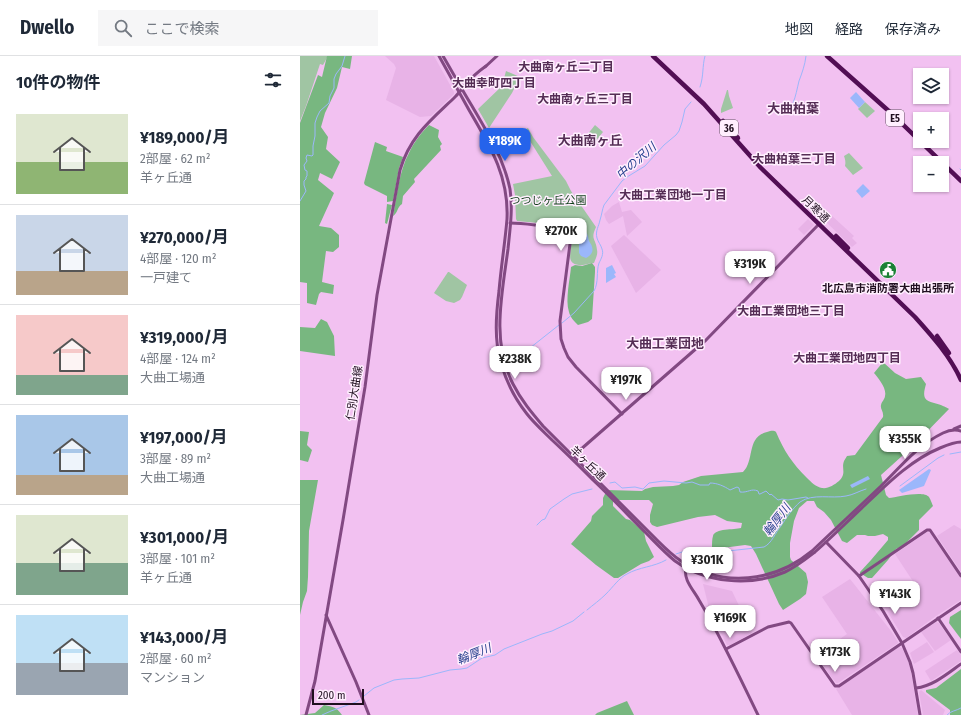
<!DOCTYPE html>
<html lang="ja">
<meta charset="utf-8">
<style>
:root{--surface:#fff;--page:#f6f6f7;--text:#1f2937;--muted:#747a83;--line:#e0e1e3;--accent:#2563eb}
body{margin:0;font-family:"Fira Sans Condensed","Noto Sans JP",sans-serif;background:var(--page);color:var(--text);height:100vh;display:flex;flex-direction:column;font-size:15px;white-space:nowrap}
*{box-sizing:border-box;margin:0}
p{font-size:13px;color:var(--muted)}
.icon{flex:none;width:22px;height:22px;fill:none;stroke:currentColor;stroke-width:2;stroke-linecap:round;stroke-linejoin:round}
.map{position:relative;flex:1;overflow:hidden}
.drawer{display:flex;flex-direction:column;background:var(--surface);width:300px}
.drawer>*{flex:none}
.controls{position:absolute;left:613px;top:12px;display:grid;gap:8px}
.controls a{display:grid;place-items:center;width:36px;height:36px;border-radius:0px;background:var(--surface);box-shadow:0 1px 3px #0004;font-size:20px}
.scale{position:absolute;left:12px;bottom:10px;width:52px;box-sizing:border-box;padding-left:4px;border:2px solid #200f20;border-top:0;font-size:11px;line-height:14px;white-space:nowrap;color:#200f20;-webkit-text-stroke:3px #ffeffe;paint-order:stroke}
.price{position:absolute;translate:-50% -34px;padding:0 9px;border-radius:8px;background:#fff;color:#222;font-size:13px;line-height:26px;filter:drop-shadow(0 1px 2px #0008)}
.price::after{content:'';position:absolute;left:50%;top:24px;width:12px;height:9px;margin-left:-6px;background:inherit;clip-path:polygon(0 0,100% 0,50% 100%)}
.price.selected{background:var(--accent);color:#fff}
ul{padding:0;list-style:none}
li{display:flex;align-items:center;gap:12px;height:100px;padding:0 16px}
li+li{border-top:1px solid var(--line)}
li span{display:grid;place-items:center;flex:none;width:112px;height:80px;border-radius:0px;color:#555}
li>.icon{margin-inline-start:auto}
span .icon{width:48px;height:48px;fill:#fffc;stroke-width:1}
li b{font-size:17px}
h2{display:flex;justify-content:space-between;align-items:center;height:48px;padding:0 16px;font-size:17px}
header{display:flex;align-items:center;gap:24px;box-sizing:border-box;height:56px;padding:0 20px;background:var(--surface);border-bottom:1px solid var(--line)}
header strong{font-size:19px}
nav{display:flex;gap:22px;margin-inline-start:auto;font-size:14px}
.search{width:280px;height:36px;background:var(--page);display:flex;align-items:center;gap:10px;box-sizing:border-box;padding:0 14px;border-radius:0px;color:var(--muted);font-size:15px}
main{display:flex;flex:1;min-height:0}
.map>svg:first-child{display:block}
.built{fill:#e8b3e7}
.green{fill:#a0c5a3}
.forest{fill:#78b780}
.water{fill:#9bb7fb}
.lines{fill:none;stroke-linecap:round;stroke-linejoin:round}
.stream{stroke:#9bb7fb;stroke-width:1}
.secondary{stroke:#824982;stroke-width:3}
.highway{stroke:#520e54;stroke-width:4.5}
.labels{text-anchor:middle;stroke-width:3;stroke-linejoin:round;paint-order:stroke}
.shield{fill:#ffeffe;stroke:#635263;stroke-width:1}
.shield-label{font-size:10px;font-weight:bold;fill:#200f20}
.park-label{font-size:11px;fill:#103e19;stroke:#ffeffe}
.street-label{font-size:11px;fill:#200f20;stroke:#ffeffe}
.poi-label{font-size:11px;font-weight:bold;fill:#200f20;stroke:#ffeffe}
.neighbourhood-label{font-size:12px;font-weight:bold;fill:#552d55;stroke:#ffeffe}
.water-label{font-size:12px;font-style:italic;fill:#2a4290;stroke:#ffeffe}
.quarter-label{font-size:13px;font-weight:bold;fill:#552d55;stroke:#ffeffe}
</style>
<header>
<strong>Dwello</strong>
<div class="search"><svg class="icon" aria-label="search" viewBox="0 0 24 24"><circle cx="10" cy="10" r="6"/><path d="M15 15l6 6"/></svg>ここで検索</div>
<nav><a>地図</a><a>経路</a><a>保存済み</a></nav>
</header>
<main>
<section class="drawer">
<h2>10件の物件<svg class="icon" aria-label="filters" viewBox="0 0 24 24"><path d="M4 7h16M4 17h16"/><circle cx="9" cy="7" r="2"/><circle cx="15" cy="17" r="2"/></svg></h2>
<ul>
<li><span style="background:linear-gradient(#dfe7d0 60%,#8fb573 0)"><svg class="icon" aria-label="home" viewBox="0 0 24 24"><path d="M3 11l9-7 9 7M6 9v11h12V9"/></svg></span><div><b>¥189,000/月</b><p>2部屋 · 62 m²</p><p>羊ヶ丘通</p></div></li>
<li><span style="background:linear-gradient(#c9d6e8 70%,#b9a48a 0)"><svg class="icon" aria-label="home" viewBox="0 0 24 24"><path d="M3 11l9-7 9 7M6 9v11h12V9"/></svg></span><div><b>¥270,000/月</b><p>4部屋 · 120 m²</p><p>一戸建て</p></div></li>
<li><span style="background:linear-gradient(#f6c9c9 75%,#7fa58c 0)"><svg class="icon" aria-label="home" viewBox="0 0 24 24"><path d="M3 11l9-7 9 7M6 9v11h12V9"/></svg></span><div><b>¥319,000/月</b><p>4部屋 · 124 m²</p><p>大曲工場通</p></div></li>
<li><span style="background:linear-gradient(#a9c7e8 75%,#b9a48a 0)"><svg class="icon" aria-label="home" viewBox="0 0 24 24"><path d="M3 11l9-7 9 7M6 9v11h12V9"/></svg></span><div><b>¥197,000/月</b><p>3部屋 · 89 m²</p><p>大曲工場通</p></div></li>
<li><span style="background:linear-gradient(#dfe7d0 60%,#7fa58c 0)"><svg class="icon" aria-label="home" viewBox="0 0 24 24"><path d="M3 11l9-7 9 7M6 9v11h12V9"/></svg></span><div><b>¥301,000/月</b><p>3部屋 · 101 m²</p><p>羊ヶ丘通</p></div></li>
<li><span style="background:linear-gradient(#bfe0f5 60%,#9aa5b1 0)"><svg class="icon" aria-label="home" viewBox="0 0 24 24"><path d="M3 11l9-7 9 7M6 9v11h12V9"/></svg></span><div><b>¥143,000/月</b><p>2部屋 · 60 m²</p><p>マンション</p></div></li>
</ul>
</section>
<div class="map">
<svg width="661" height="659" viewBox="0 0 661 659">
<rect width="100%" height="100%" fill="#f2c1f1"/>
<g class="built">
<path d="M85 0H134L154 36V38L131 60 120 61 86 44 96 12 94 8Z"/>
<path d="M319 146 322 156 331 154 342 166 327 180 323 160 309 168 306 164 304 158 312 150Z"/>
<path d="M531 159 554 180 552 182 557 187 552 191 525 165Z"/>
<path d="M508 163 514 169 504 179 498 173Z"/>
<path d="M324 179 361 214 336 237 311 190Z"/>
<path d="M654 469 661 473V516L637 480Z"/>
<path d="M627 476 630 477 661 522V544L636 560 606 582 603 581 584 550 616 530 595 498Z"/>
<path d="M550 523 591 575 598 586V587L538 627H536L516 600 547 578 522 541Z"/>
<path d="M403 528 432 535 452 577 430 589H427L411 557 412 556 411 551 409 552Z"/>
<path d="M636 566 639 567 651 584 635 595 621 576Z"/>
<path d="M627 586 634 596 614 608 610 597Z"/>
<path d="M599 591 602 592 608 605 611 616 618 659H552L536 633Z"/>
<path d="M657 594 661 599V605L631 625 625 615Z"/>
<path d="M621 634 645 654 643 659H623L619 636Z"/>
</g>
<g class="green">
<path d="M0 0H28L23 9 20 8 6 50 0 65Z"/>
<path d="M206 15 220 21 212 37 189 72 178 53 202 30Z"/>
<path d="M427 34H428L429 40 433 52 421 57V53Z"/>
<path d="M565 46 575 55 567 62 558 53Z"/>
<path d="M295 69 303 76 291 91 283 84Z"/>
<path d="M228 72 233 81 266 125 271 135 296 171C290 184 296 182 297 194 298 198 296 202 294 207 289 207 284 210 279 209 264 207 273 194 271 183 270 177 264 173 259 169L217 165 216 163 215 139 213 128 252 120 225 77 224 74Z"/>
<path d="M549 97 563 112 553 119 545 110C546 106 545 103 544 100Z"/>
<path d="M148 216H149L167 229 162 241 160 244 154 247 146 245 134 237Z"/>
</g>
<g class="forest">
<path d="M27 0H52L50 13 42 11 37 32 25 57 21 71 28 81 26 93 40 106 32 123 20 117 18 124 34 137 19 170 31 172 39 179V191L33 196 26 195 22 226 34 229 33 238 21 236 19 238 16 249 7 247V227L0 226V67L18 19 22 21Z"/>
<path d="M129 69 139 74 138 81 142 88 140 90 141 94 114 123 115 126 103 140 102 148C97 151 98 157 93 160 97 140 99 115 109 97 114 86 121 77 129 69Z"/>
<path d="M75 86 87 91 86 95 103 101 99 112 93 145 87 146V140L65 129 64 127Z"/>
<path d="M87 148 92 149 87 168 85 167Z"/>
<path d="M292 207 295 211V216L292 263 288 266 278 269C274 265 270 261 269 256 265 244 270 223 271 211L275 209 282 210Z"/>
<path d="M21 263 27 266 34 280 35 300 0 295V271L15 272Z"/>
<path d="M583 306 595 317 606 323 621 321 626 328C625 332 623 338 625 342 628 347 638 347 643 350 644 350 649 353 649 353L612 391 581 419 586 439 589 442C597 441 624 434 629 441 631 444 632 448 633 450L619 464V474L603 490 596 493 588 504 572 522H568L560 517V516L571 504 588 484V481L583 478 575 480H568L565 479H557L547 487 542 485 531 464 524 456 517 451 514 445H507L499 452 494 465 490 487V501L491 504 506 517 508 526 506 538 500 543 483 554 479 548 456 498 451 490 445 489 415 493 412 491C412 488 412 483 413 480 415 472 434 474 441 472L442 467 427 465 415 459 398 461 357 471 352 469 350 466V459L353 448 349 444H317L313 446V450L326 463 330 464 344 476 346 485 354 501 349 505 341 508 318 522H314L296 509 271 488 291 465 292 460 303 449V442L307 434 342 435 345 433 353 431 373 430 379 429 383 426 401 420 443 416C455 404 446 381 467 376 471 375 473 374 476 376 484 395 492 407 507 422 511 426 516 431 522 432 528 433 534 429 539 425 547 417 541 413 544 405 545 403 546 402 547 400L555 399 583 361C584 356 580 353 581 349 582 345 585 343 585 340 587 332 578 322 574 317Z"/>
<path d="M0 375 9 376 7 389 12 394 8 406 0 404Z"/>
<path d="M0 424H18L9 475 8 521 7 535 3 546 0 559Z"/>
<path d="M661 554V583L649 567 650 561Z"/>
<path d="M661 613V659H650V654L626 636V634L636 632Z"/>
<path d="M327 645 334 659H295L297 657Z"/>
<path d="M24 649C34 651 36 651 42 659H0L15 657Z"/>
</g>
<g class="water">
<path d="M556 36 565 46 559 52 550 42Z"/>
<path d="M563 128 570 135 562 142 556 135Z"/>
<path d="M285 175C288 178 288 181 289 185 290 187 292 189 292 191 294 196 290 200 286 202L281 200 279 197V179Z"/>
<path d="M312 209 316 217 314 218 316 221 306 227V212Z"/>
<path d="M629 413 631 414 624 430 602 437 599 434Z"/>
<path d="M568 420 570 423 552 432 550 429Z"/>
</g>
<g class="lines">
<g class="stream">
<path d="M400 31C404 19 402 11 405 0"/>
<path d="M493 47C496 40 497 33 499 25 502 17 505 9 506 0"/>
<path d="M660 113 661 114"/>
<path d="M0 145 6 135 4 129V125L6 123V121L7 120V115L5 114 4 109 7 105 6 102 7 99 12 100 13 99V90L15 80V67L17 61 20 55 29 47 30 40 34 32V23L36 18 42 10 45 0"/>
<path d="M262 267 274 257 294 235C299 226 296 216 299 207 301 203 304 198 302 193 301 189 298 186 297 182 295 175 299 170 300 164 302 158 302 154 304 149L322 125 327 121 345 110 364 89 376 79 379 75 382 66 385 53 391 46"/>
<path d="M211 307 259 269"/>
<path d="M650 398 661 396"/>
<path d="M310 427 315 426 322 432 335 431 343 433 349 427 364 425 386 427 392 426 400 429H409L410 427C417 427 424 430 430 434L437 431 439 432 440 436C448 437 451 432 458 435L459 438H460L466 435 470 439 471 438 478 444 482 443 488 444 506 441 508 442"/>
<path d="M600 430 638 402 644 399"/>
<path d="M237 469 242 464 245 463 250 453 264 443 272 438 292 433"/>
<path d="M376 498 391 493 410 497 464 491C472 487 475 477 481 470 486 462 493 452 500 446 513 437 531 443 546 440 553 439 559 435 566 433"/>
<path d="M287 554C293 549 300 544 306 538 313 531 319 522 327 518 339 511 354 511 366 504"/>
<path d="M64 640 74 632 94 624 102 623 119 622 150 614 161 613 167 612 182 602 195 599 204 593 242 578 252 575 273 565 284 556"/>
<path d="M22 659 31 655 56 646 59 644"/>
<path d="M647 659C650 655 656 655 661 652"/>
</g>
<g class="secondary">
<path d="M139 0C149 18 159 36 169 54 190 90 209 120 207 163 205 187 201 211 199 235 196 259 194 284 201 307 206 325 215 343 227 358 234 367 244 376 252 384 266 397 280 411 293 424 311 441 327 458 345 476 354 485 364 496 375 505 406 527 450 531 485 516 496 511 506 503 515 496 532 481 548 465 565 449 588 427 611 404 640 392 647 389 654 386 661 386"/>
<path d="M143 0C153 17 162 34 172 50 187 76 204 103 210 133 213 153 210 173 208 193 202 238 191 286 213 328 221 344 232 357 243 370L358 485C365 492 372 499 381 505 423 532 475 526 512 495 535 473 558 452 581 430 601 410 618 389 643 377 649 374 655 373 661 375"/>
<path d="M185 11 197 0"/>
<path d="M210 167C218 167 227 168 235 169 248 170 269 169 270 188L260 265 261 283 264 292 268 301 276 311 322 358"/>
<path d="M654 373 661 370"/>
<path d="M272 401 406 284 521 166"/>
<path d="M526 486 559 520 583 555 602 587 610 606 613 617 620 659"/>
<path d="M386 511C383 524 393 533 399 544 421 581 439 620 458 659"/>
<path d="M559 520 627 474H630L661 520"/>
<path d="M26 559 56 626 69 659"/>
<path d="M638 562 661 596"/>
<path d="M426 593 468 571 489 566 491 567 535 630H539L661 547"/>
<path d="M616 632C633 630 647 618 661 608"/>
<path d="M6 659 15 625 43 464 65 331 77 239 100 114C110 80 131 64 155 41 159 37 162 33 165 29 171 22 179 15 186 10"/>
</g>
<g class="highway">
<path d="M353 0 404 48 461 112 615 261C633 281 650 300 661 324"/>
<path d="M527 0 591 57 661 125"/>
<path d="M423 65 438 82"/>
<path d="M536 180 548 192"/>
<path d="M637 280 649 297"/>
</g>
</g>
<defs>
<symbol id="civic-disc" viewBox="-11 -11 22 22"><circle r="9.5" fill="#1b8135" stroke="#ffeffe"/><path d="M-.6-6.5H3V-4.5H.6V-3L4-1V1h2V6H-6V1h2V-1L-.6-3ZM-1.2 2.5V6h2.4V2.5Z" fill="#fff"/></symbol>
</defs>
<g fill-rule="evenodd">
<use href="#civic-disc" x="578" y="204" width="20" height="20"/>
</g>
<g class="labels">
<g class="shield">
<rect x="586" y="54" width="18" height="16" rx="3"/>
<rect x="420" y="64" width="18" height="16" rx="3"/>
</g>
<g class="shield-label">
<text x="595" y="66">E5</text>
<text x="429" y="76">36</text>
</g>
<g class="park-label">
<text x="248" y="148">つつじヶ丘公園</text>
</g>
<g class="street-label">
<text transform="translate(516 153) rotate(44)" y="4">月寒通</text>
<text transform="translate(54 337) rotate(-81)" y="4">仁別大曲線</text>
<text transform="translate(288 407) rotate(44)" y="4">羊ヶ丘通</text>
</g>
<g class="poi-label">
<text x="588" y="236">北広島市消防署大曲出張所</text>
</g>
<g class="neighbourhood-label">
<text x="266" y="15">大曲南ヶ丘二丁目</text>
<text x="194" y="31">大曲幸町四丁目</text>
<text x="285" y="47">大曲南ヶ丘三丁目</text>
<text x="494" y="107">大曲柏葉三丁目</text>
<text x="373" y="143">大曲工業団地一丁目</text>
<text x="491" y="259">大曲工業団地三丁目</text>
<text x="547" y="306">大曲工業団地四丁目</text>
</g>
<g class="water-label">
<text transform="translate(336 105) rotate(-41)" y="4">中の沢川</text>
<text transform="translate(477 464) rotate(-53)" y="4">輪厚川</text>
<text transform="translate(174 598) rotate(-22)" y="4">輪厚川</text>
</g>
<g class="quarter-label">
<text x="493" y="57">大曲柏葉</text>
<text x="290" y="89">大曲南ヶ丘</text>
<text x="365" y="292">大曲工業団地</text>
</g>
</g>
</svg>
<div class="controls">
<a><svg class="icon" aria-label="layers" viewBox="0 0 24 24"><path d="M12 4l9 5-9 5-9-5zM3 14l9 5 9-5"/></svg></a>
<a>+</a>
<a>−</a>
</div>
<div class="scale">200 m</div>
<b class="price selected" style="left:205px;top:106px">¥189K</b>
<b class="price" style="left:261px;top:196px">¥270K</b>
<b class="price" style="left:450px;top:229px">¥319K</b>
<b class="price" style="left:215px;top:324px">¥238K</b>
<b class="price" style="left:326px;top:345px">¥197K</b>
<b class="price" style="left:605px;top:404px">¥355K</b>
<b class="price" style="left:407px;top:525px">¥301K</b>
<b class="price" style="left:595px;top:559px">¥143K</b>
<b class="price" style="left:430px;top:583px">¥169K</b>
<b class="price" style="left:535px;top:617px">¥173K</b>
</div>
</main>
